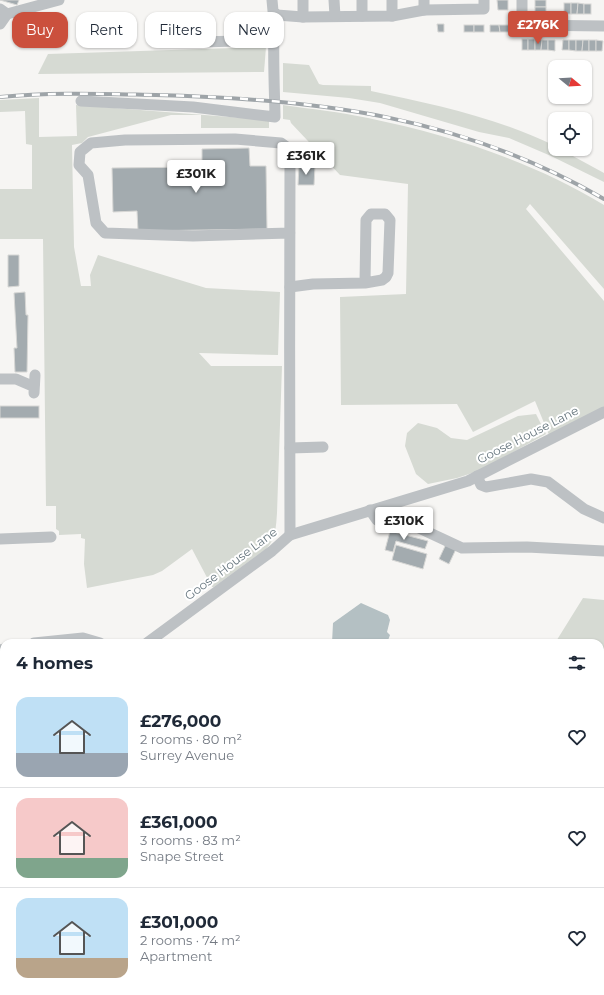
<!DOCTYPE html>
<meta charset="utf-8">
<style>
:root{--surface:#fff;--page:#f2f2f3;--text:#1f2937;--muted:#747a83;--line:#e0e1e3;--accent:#cb503d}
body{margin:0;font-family:Montserrat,sans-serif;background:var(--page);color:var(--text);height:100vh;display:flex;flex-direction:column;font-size:15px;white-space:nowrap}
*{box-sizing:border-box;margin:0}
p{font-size:13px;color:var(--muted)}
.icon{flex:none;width:22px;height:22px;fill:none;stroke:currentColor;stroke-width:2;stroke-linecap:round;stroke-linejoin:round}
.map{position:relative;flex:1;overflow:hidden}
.panel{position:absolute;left:0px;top:639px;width:604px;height:356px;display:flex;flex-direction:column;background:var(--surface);border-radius:12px 12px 0 0;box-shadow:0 1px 3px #0004}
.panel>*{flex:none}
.top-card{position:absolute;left:12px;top:12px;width:400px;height:36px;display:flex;gap:8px}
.needle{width:26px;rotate:108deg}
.controls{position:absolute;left:548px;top:60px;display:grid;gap:8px}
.controls a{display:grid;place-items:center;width:44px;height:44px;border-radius:8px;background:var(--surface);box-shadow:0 1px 3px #0004;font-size:20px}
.price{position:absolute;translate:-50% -34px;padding:0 9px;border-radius:4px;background:#fff;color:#222;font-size:13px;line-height:26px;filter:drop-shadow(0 1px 2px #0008)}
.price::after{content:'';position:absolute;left:50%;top:24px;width:12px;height:9px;margin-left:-6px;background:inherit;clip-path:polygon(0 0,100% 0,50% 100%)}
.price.current{background:var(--accent);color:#fff}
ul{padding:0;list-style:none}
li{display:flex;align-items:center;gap:12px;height:100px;padding:0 16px}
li+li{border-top:1px solid var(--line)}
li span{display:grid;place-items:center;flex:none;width:112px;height:80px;border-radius:12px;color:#555}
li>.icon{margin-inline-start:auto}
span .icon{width:48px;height:48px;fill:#fffc;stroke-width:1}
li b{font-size:17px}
h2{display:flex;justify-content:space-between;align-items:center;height:48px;padding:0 16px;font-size:17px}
.chip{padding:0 14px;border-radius:12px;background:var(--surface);box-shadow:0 1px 3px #0004;font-size:14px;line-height:36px}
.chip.current{background:var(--accent);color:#fff}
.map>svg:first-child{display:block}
.green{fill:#d6dad3}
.water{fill:#b4c0c3}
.building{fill:#a3abaf;stroke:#d7d7d5}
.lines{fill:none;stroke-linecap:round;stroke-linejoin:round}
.minor{stroke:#bdc1c4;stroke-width:11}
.rail-casing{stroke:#9ea4a8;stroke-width:4}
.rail{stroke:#fff;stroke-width:2.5;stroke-dasharray:8;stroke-linecap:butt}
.labels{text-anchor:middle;stroke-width:4;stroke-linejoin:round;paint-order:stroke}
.street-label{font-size:12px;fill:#697880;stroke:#fff}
</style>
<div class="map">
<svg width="604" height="995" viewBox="0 0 604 995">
<rect width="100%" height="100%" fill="#f6f5f3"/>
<g class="green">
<path d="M266 47 264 72 38 74 48 54Z"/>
<path d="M283 63 309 65 319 84 323 85 371 86V91C433 104 498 118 555 146V149H560L604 173V182L551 156 509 138 479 132 380 103 349 98 283 92Z"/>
<path d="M39 98V137L77 136 76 105 269 120V128H201V115H171L88 137 82 143 72 145 74 247 81 286H91L90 275 98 255 206 288 280 292 278 355 199 353 211 366H282L277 513C276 526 276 539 266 549L214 587H212L192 549 162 571 153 575 87 588 84 564 85 539 81 538V534L59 535V531L56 529V506H46L43 239H0V189H32V145L26 144 25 111 0 112V100Z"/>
<path d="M283 105C311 109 340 112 368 118 450 135 532 161 604 205V289L530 204 526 209 604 301V408L549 435 535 401 473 432 457 404 341 405 340 297 406 294 408 184 340 175 291 123 290 120 283 119Z"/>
<path d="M536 414 546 434 481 470 457 478 428 484 416 474 405 446 407 433 418 423 437 428 451 438 467 440 518 416Z"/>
<path d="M583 598 604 600V995H458L457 991H600V643H555Z"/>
</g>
<path class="water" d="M361 603 388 615 390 620 387 632 390 635 387 643H332L333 623Z"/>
<g class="building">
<path d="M0 0H19L17 5Z"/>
<path d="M497 0H508V10H498Z"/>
<rect x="535" y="0" width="11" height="7"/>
<rect x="564" y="3" width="7" height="11"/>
<path d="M571 3H578L577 14H571Z"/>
<path d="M578 3 584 4V14H577Z"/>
<rect x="584" y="4" width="7" height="10"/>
<path d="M535 7H546V13L535 14Z"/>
<path d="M437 24H444V32H438Z"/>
<rect x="464" y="25" width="10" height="7"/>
<rect x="474" y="25" width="10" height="7"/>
<path d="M490 25H499L500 32H490Z"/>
<path d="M499 25H509V32H500Z"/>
<rect x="522" y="39" width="6" height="11"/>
<rect x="528" y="39" width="7" height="11"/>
<path d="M535 39 542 40 541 50H535Z"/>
<path d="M542 40H548V50H541Z"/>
<path d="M548 40H555V51L548 50Z"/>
<path d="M563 40H569V50H562Z"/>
<path d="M569 40H576V51L569 50Z"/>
<path d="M576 40H583L582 51H576Z"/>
<path d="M583 40H589V51H582Z"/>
<rect x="589" y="40" width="7" height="11"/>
<path d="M596 40 603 41 602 51H596Z"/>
<path d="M249 148 250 166H266L267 229 138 231 137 211 113 212 112 168 202 167V149Z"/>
<path d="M299 166H315L314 185H298Z"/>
<path d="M8 255H19V286L8 287Z"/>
<path d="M25 292 26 315H28L27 372H15L14 348H17L14 293Z"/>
<rect x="0" y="406" width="39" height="12"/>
<path d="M390 531 428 541 425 549 396 541 393 552 385 550Z"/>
<path d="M446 544 456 549 449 564 439 559Z"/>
<path d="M396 545 427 554 423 569 392 560Z"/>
</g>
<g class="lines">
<g class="minor">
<path d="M272 0 273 11 277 15 303 17 392 16 424 10 484 9V0"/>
<path d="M303 0V17"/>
<path d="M334 0 335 16"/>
<path d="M362 0V16"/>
<path d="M392 0V16"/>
<path d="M424 0V10"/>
<path d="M522 0V25L604 26"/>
<path d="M0 9 7 14 59 0"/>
<path d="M0 24 7 14"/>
<path d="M200 42 274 40"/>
<path d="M81 101 193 107 275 117C275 101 271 24 277 15"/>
<path d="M290 233 193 236 105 233 96 223 88 175 79 165 80 152 91 143 125 140 235 139 281 143 288 148 290 159C290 284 289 410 290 535"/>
<path d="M290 287 313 284 365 283 382 280 386 277 388 273 390 220 385 214H371L366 220 365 283"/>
<path d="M0 379H16L30 385 34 384"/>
<path d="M34 393 35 375"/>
<path d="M290 448 323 447"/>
<path d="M477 476 481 485 486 487 531 479 548 482 584 509 604 518"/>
<path d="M370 510 377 520 417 527 462 548 527 547 604 551"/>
<path d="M0 539 51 537"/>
<path d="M34 643 83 638 100 643"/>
<path d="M147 643 272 551 290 535 468 481 604 412"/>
<path d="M0 650 4 649"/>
<path d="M0 867 4 864"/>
</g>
<defs>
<path id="rail" d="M0 97C51 92 104 94 156 95 319 99 460 116 604 199"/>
</defs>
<use href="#rail" class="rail-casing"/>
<use href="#rail" class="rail"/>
</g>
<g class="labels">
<g class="street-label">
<text transform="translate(528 435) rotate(-27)" y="4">Goose House Lane</text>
<text transform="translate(231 564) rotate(-37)" y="4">Goose House Lane</text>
</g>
</g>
</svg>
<div class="controls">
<a><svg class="needle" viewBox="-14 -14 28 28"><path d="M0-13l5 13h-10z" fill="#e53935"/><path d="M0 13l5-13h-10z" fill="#747a83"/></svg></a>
<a><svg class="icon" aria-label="locate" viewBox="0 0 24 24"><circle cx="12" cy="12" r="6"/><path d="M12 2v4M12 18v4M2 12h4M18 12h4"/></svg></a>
</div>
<b class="price current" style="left:538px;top:45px">£276K</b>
<b class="price" style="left:306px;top:176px">£361K</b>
<b class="price" style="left:196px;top:194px">£301K</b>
<b class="price" style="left:404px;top:541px">£310K</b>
<div class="top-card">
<a class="chip current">Buy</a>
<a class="chip">Rent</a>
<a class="chip">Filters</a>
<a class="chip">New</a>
</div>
<section class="panel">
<h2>4 homes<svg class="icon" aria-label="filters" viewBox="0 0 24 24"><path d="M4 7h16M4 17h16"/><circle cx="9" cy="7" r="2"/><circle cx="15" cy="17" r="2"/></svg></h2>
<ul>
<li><span style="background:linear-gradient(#bfe0f5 70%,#9aa5b1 0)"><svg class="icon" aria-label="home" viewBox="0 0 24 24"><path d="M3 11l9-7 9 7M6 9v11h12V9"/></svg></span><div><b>£276,000</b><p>2 rooms · 80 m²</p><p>Surrey Avenue</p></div><svg class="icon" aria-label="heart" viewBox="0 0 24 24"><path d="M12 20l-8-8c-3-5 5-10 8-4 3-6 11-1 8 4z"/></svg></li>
<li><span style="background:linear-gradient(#f6c9c9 75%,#7fa58c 0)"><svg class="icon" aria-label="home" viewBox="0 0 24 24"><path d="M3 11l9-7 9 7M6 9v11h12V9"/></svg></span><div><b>£361,000</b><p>3 rooms · 83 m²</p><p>Snape Street</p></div><svg class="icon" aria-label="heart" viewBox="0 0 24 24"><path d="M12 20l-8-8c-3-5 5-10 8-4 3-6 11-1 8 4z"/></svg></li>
<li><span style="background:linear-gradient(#bfe0f5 75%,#b9a48a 0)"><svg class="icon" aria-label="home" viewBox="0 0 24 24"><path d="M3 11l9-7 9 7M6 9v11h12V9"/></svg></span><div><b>£301,000</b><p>2 rooms · 74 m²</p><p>Apartment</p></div><svg class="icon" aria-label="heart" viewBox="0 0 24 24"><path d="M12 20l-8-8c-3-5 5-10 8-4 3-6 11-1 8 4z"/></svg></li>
</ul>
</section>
</div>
